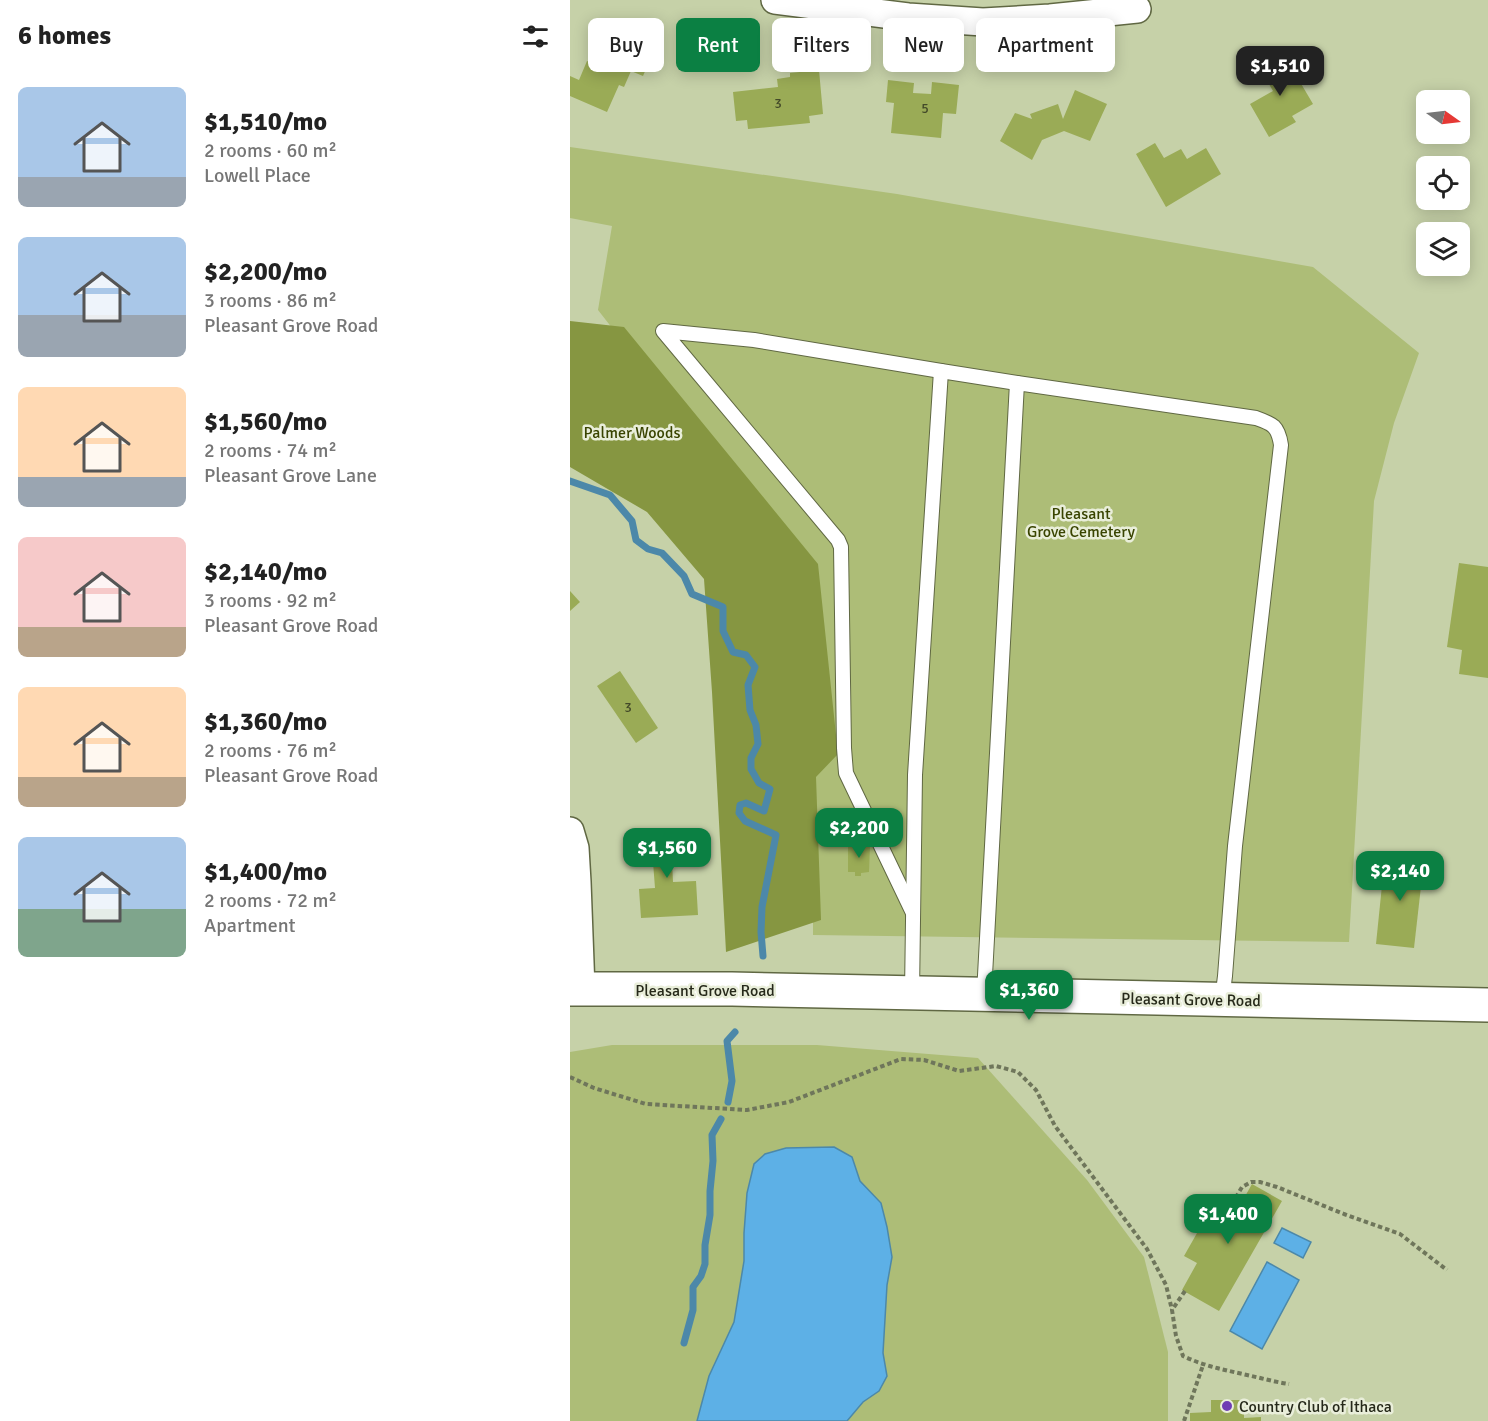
<!DOCTYPE html>
<meta charset="utf-8">
<style>
:root{--surface:#fff;--page:#f6f6f6;--text:#222;--muted:#767676;--accent:#0b8043}
body{margin:0;font-family:Signika,sans-serif;background:var(--page);color:var(--text);height:100vh;display:flex;flex-direction:column;font-size:22px;white-space:nowrap}
*{box-sizing:border-box;margin:0}
p{font-size:20px;color:var(--muted)}
.icon{flex:none;width:33px;height:33px;fill:none;stroke:currentColor;stroke-width:2;stroke-linecap:round;stroke-linejoin:round}
.map{position:relative;flex:1;overflow:hidden}
.panel{display:flex;flex-direction:column;background:var(--surface);width:570px}
.panel>*{flex:none}
.hud{position:absolute;left:18px;top:18px;width:570px;height:54px;display:flex;gap:12px}
.needle{width:39px;rotate:104deg}
.fabs{position:absolute;left:846px;top:90px;display:grid;gap:12px}
.fabs a{display:grid;place-items:center;width:54px;height:54px;border-radius:9px;background:var(--surface);box-shadow:0 3px 15px #0003;font-size:30px}
.price{position:absolute;translate:-50% -51px;padding:0 14px;border-radius:12px;background:var(--accent);color:#fff;font-size:20px;line-height:39px;filter:drop-shadow(0 2px 3px #0008)}
.price::after{content:'';position:absolute;left:50%;top:36px;width:18px;height:14px;margin-left:-9px;background:inherit;clip-path:polygon(0 0,100% 0,50% 100%)}
.price.current{background:#222;color:#fff}
ul{padding:0;list-style:none}
li{display:flex;align-items:center;gap:18px;height:150px;padding:0 18px}
li span{display:grid;place-items:center;flex:none;width:168px;height:120px;border-radius:9px;color:#555}
li>.icon{margin-inline-start:auto}
span .icon{width:72px;height:72px;fill:#fffc;stroke-width:1}
li b{font-size:26px}
h2{display:flex;justify-content:space-between;align-items:center;height:72px;padding:0 18px;font-size:26px}
.tag{padding:0 21px;border-radius:9px;background:var(--surface);box-shadow:0 3px 15px #0003;font-size:21px;line-height:54px}
.tag.current{background:var(--accent);color:#fff}
main{display:flex;flex:1;min-height:0}
.map>svg:first-child{display:block}
.green{fill:#adbd77}
.forest{fill:#869641}
.water{fill:#5db0e6;stroke:#4c88a9;stroke-width:1.5}
.lines{fill:none;stroke-linecap:round;stroke-linejoin:round}
.stream{stroke:#4c88a9;stroke-width:7}
.building{fill:#9aab56}
.lane-casing{stroke:#606843;stroke-width:16}
.street-casing{stroke:#606843;stroke-width:30}
.secondary-casing{stroke:#606843;stroke-width:36}
.path{stroke:#6f765b;stroke-width:4;stroke-dasharray:4.5 3;stroke-linecap:butt}
.lane{stroke:#fff;stroke-width:14}
.street{stroke:#fff;stroke-width:27}
.secondary{stroke:#fff;stroke-width:33}
.poi-dot{fill:#6f3db4;stroke:#e9eeda;stroke-width:2}
.labels{text-anchor:middle;stroke-width:5;stroke-linejoin:round;paint-order:stroke}
.number-label{font-size:14px;fill:#434a29}
.park-label{font-size:16px;fill:#394400;stroke:#e9eeda}
.street-label{font-size:16px;fill:#26291a;stroke:#e9eeda}
.poi-label{font-size:16px;fill:#26291a;stroke:#e9eeda;text-anchor:start}
</style>
<main>
<section class="panel">
<h2>6 homes<svg class="icon" aria-label="filters" viewBox="0 0 24 24"><path d="M4 7h16M4 17h16"/><circle cx="9" cy="7" r="2"/><circle cx="15" cy="17" r="2"/></svg></h2>
<ul>
<li><span style="background:linear-gradient(#a9c7e8 75%,#9aa5b1 0)"><svg class="icon" aria-label="home" viewBox="0 0 24 24"><path d="M3 11l9-7 9 7M6 9v11h12V9"/></svg></span><div><b>$1,510/mo</b><p>2 rooms · 60 m²</p><p>Lowell Place</p></div></li>
<li><span style="background:linear-gradient(#a9c7e8 65%,#9aa5b1 0)"><svg class="icon" aria-label="home" viewBox="0 0 24 24"><path d="M3 11l9-7 9 7M6 9v11h12V9"/></svg></span><div><b>$2,200/mo</b><p>3 rooms · 86 m²</p><p>Pleasant Grove Road</p></div></li>
<li><span style="background:linear-gradient(#ffd9b3 75%,#9aa5b1 0)"><svg class="icon" aria-label="home" viewBox="0 0 24 24"><path d="M3 11l9-7 9 7M6 9v11h12V9"/></svg></span><div><b>$1,560/mo</b><p>2 rooms · 74 m²</p><p>Pleasant Grove Lane</p></div></li>
<li><span style="background:linear-gradient(#f6c9c9 75%,#b9a48a 0)"><svg class="icon" aria-label="home" viewBox="0 0 24 24"><path d="M3 11l9-7 9 7M6 9v11h12V9"/></svg></span><div><b>$2,140/mo</b><p>3 rooms · 92 m²</p><p>Pleasant Grove Road</p></div></li>
<li><span style="background:linear-gradient(#ffd9b3 75%,#b9a48a 0)"><svg class="icon" aria-label="home" viewBox="0 0 24 24"><path d="M3 11l9-7 9 7M6 9v11h12V9"/></svg></span><div><b>$1,360/mo</b><p>2 rooms · 76 m²</p><p>Pleasant Grove Road</p></div></li>
<li><span style="background:linear-gradient(#a9c7e8 60%,#7fa58c 0)"><svg class="icon" aria-label="home" viewBox="0 0 24 24"><path d="M3 11l9-7 9 7M6 9v11h12V9"/></svg></span><div><b>$1,400/mo</b><p>2 rooms · 72 m²</p><p>Apartment</p></div></li>
</ul>
</section>
<div class="map">
<svg width="918" height="1421" viewBox="0 0 918 1421">
<rect width="100%" height="100%" fill="#c6d1a8"/>
<g class="green">
<path d="M0 147 327 194 743 267 849 353 824 423 804 501 779 942 243 935V709L125 434 28 310 42 226 0 218Z"/>
<path d="M42 1045H247L408 1058 517 1180 574 1257 598 1352V1421H0V1052Z"/>
</g>
<path class="forest" d="M0 321 54 327 248 564 268 754 246 777 251 920 156 952 142 692 134 579 77 512 0 467Z"/>
<g class="water">
<path d="M264 1147 282 1157 290 1181 311 1203 317 1227 322 1257 317 1285 313 1353 317 1376 309 1391 293 1402 277 1421H127L139 1376 164 1322 174 1261V1233L177 1193 184 1164 195 1154 216 1148Z"/>
<path d="M712 1228 741 1242 733 1258 704 1243Z"/>
<path d="M697 1262 729 1280 692 1349 660 1331Z"/>
</g>
<g class="lines">
<g class="stream">
<path d="M0 481 40 495 62 521 66 540 78 549 92 553 114 576 122 594 153 607V631L163 652 176 655 185 667 178 685 180 710 186 725 188 744 181 758V769L189 783 200 789 194 811 176 803 170 805 169 813 175 821 206 835 192 907 191 932 193 956"/>
<path d="M158 1102 162 1081 157 1041 165 1032"/>
<path d="M114 1343 123 1310V1287L131 1276 135 1264V1245L140 1215V1191L143 1161 142 1135 151 1119"/>
</g>
</g>
<g class="building">
<path d="M43 44 59 51 62 44 83 53 73 76 61 71 54 87 49 85 37 112 0 96V76L9 80 17 61 33 67Z"/>
<path d="M713 53 743 104 722 116 726 122 699 137 680 104 703 91 689 67Z"/>
<path d="M249 70 253 114 239 116 240 123 178 129 177 120 166 121 163 92 208 87 207 79 220 77V73Z"/>
<path d="M318 80 344 83 343 93 361 94 362 82 389 85 386 114 373 113 371 138 321 133 324 103 316 102Z"/>
<path d="M505 90 537 104 520 141 494 131 472 140 462 160 430 141 445 113 462 119 460 114 488 104 493 119Z"/>
<path d="M585 143 594 158 611 149 617 159 636 148 651 174 596 207 566 154Z"/>
<path d="M889 563 918 567V678L889 674 892 650 877 647Z"/>
<path d="M0 591 10 602 0 611Z"/>
<path d="M50 671 88 728 66 743 27 686Z"/>
<path d="M114 831 115 860H102L103 882 126 881 128 915 71 918 69 889 85 888 83 862H75L74 834Z"/>
<path d="M278 845H300L299 872 291 873V876H285V872H278Z"/>
<path d="M815 856 854 860 844 948 806 944Z"/>
<path d="M682 1184 712 1201 649 1311 612 1290 627 1263 614 1256 648 1196 669 1207Z"/>
<path d="M641 1400H674V1418L691 1417V1421H620V1413L641 1412Z"/>
</g>
<g class="lines">
<defs>
<g id="lane">
<path d="M343 913 276 773 274 748 271 547 268 540 93 331 184 340 371 371"/>
<path d="M342 993 345 775 371 371 447 383"/>
<path d="M414 994 447 383 686 418C703 424 708 426 711 445L665 846 655 976 652 1000"/>
</g>
<g id="street">
<path d="M205 0 338 17 413 22 480 18 567 9"/>
<path d="M0 831 5 848 7 882 11 989"/>
</g>
<path id="secondary" d="M0 989H162L918 1005"/>
</defs>
<use href="#lane" class="lane-casing"/>
<use href="#street" class="street-casing"/>
<use href="#secondary" class="secondary-casing"/>
<g class="path">
<path d="M0 1077 24 1088 76 1104 177 1110 219 1102 331 1059 354 1060 389 1071 426 1066 448 1072 466 1090 485 1126 577 1249 596 1285 602 1310"/>
<path d="M662 1204 672 1187 681 1182H690L707 1187 774 1214 830 1234 877 1270"/>
<path d="M615 1291 602 1310 606 1336 613 1356C634 1366 655 1370 677 1375 691 1378 705 1382 719 1384"/>
<path d="M614 1421 633 1365"/>
</g>
<use href="#lane" class="lane"/>
<use href="#street" class="street"/>
<use href="#secondary" class="secondary"/>
</g>
<circle class="poi-dot" cx="657" cy="1406" r="6"/>
<g class="labels">
<g class="number-label">
<text x="208" y="108">3</text>
<text x="355" y="113">5</text>
<text x="58" y="712">3</text>
</g>
<g class="park-label">
<text x="62" y="438">Palmer Woods</text>
<text x="511" y="519">Pleasant<tspan x="511" dy="18">Grove Cemetery</tspan></text>
</g>
<g class="street-label">
<text x="135" y="996">Pleasant Grove Road</text>
<text transform="translate(621 999) rotate(1)" y="6">Pleasant Grove Road</text>
</g>
<g class="poi-label">
<text x="669" y="1412">Country Club of Ithaca</text>
</g>
</g>
</svg>
<div class="fabs">
<a><svg class="needle" viewBox="-14 -14 28 28"><path d="M0-13l5 13h-10z" fill="#e53935"/><path d="M0 13l5-13h-10z" fill="#767676"/></svg></a>
<a><svg class="icon" aria-label="locate" viewBox="0 0 24 24"><circle cx="12" cy="12" r="6"/><path d="M12 2v4M12 18v4M2 12h4M18 12h4"/></svg></a>
<a><svg class="icon" aria-label="layers" viewBox="0 0 24 24"><path d="M12 4l9 5-9 5-9-5zM3 14l9 5 9-5"/></svg></a>
</div>
<b class="price current" style="left:710px;top:97px">$1,510</b>
<b class="price" style="left:289px;top:859px">$2,200</b>
<b class="price" style="left:97px;top:879px">$1,560</b>
<b class="price" style="left:830px;top:902px">$2,140</b>
<b class="price" style="left:459px;top:1021px">$1,360</b>
<b class="price" style="left:658px;top:1245px">$1,400</b>
<div class="hud">
<a class="tag">Buy</a>
<a class="tag current">Rent</a>
<a class="tag">Filters</a>
<a class="tag">New</a>
<a class="tag">Apartment</a>
</div>
</div>
</main>
